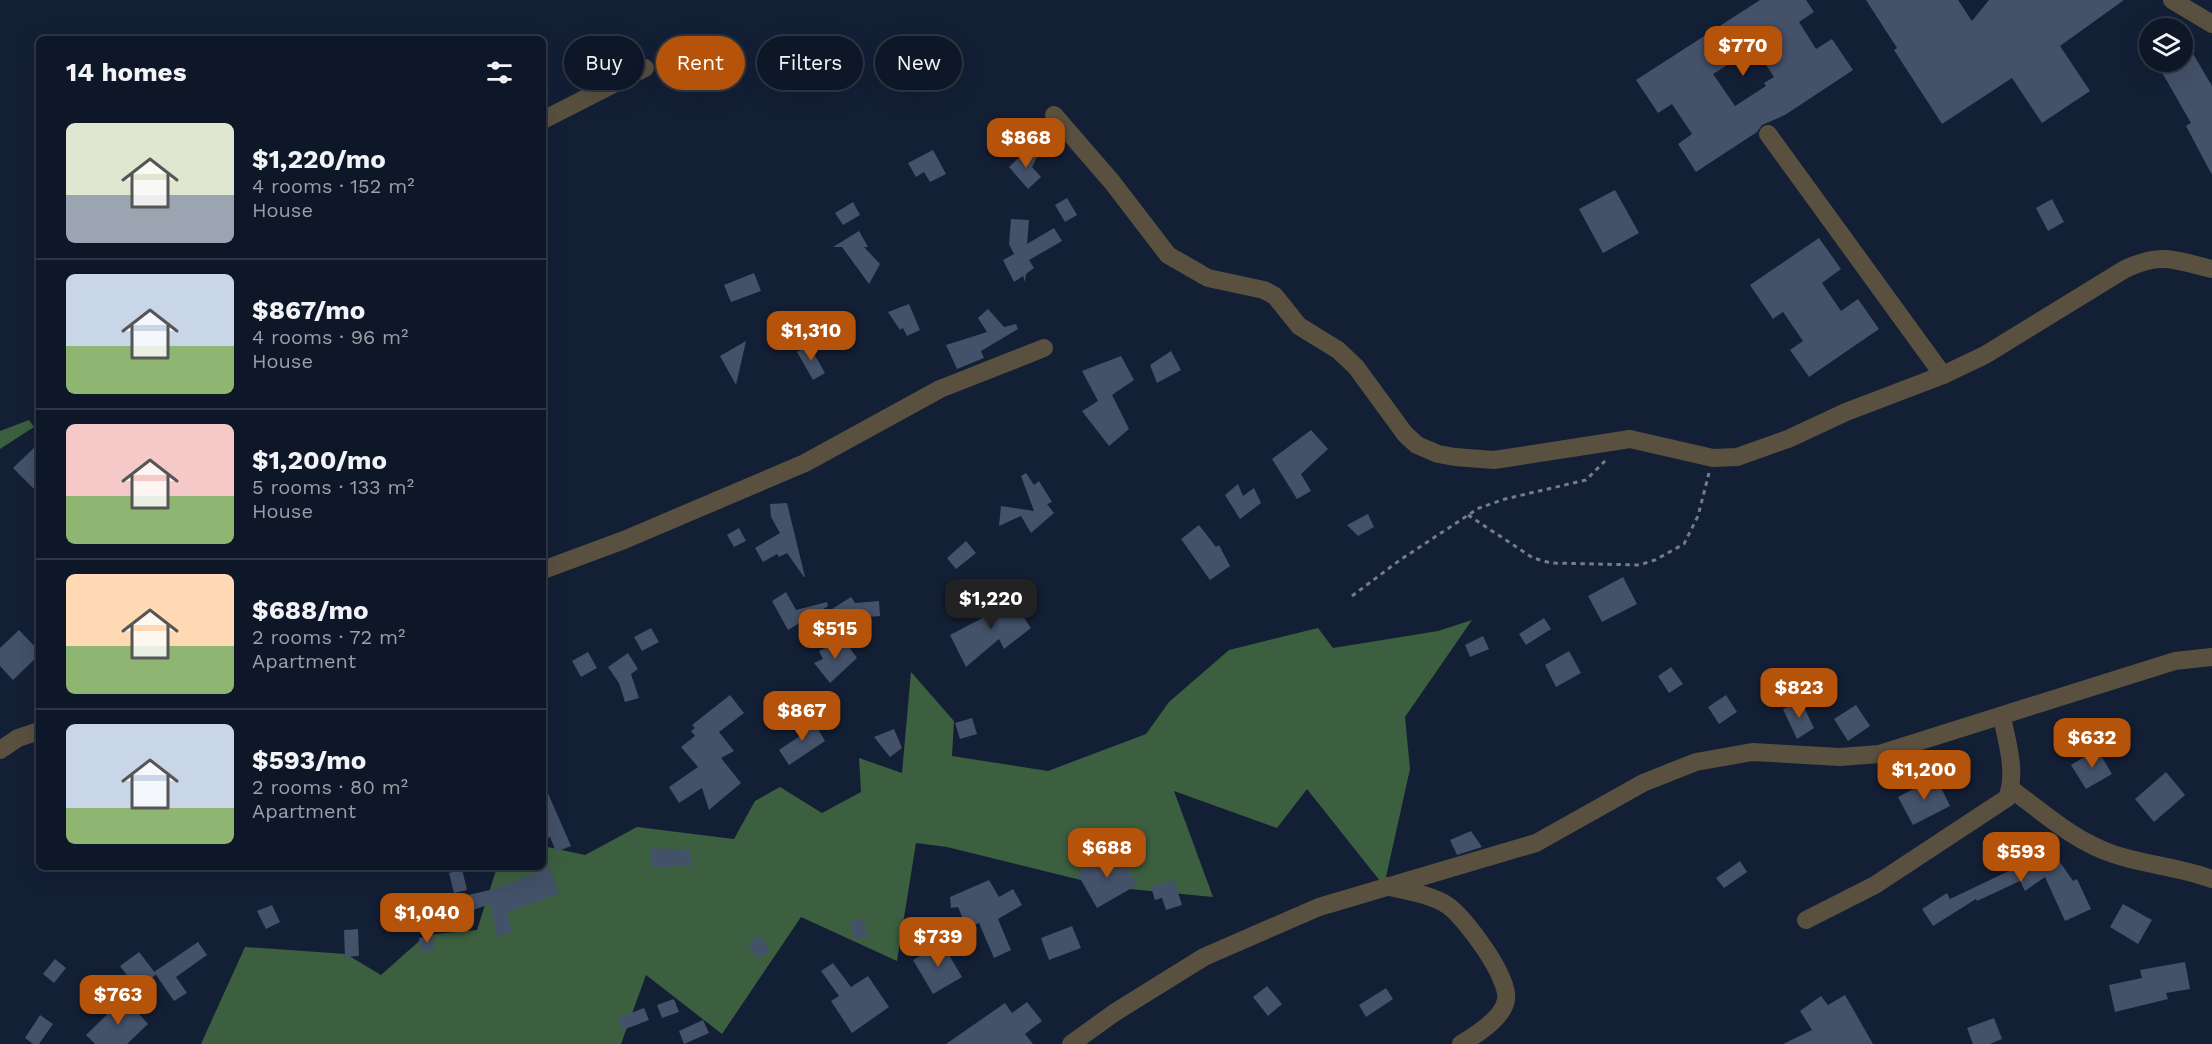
<!DOCTYPE html>
<meta charset="utf-8">
<style>
:root{--surface:#0e1728;--page:#172030;--text:#f1f3f6;--muted:#9b9fa8;--line:#2e3645;--accent:#b45309}
body{margin:0;font-family:"Work Sans",sans-serif;background:var(--page);color:var(--text);height:100vh;display:flex;flex-direction:column;font-size:22px;white-space:nowrap}
*{box-sizing:border-box;margin:0}
p{font-size:20px;color:var(--muted)}
.icon{flex:none;width:33px;height:33px;fill:none;stroke:currentColor;stroke-width:2;stroke-linecap:round;stroke-linejoin:round}
.map{position:relative;flex:1;overflow:hidden}
.panel{position:absolute;left:36px;top:36px;width:510px;height:834px;display:flex;flex-direction:column;background:var(--surface);border-radius:9px;box-shadow:0 6px 24px #0002,0 0 0 2px var(--line)}
.panel>*{flex:none}
.banner{position:absolute;left:564px;top:36px;width:570px;height:54px;display:flex;gap:12px}
.buttons{position:absolute;left:2139px;top:18px;display:grid;gap:12px}
.buttons a{display:grid;place-items:center;width:54px;height:54px;border-radius:50%;background:var(--surface);box-shadow:0 6px 24px #0002,0 0 0 2px var(--line);font-size:30px}
.price{position:absolute;translate:-50% -51px;padding:0 14px;border-radius:12px;background:var(--accent);color:#fff;font-size:20px;line-height:39px;filter:drop-shadow(0 2px 3px #0008)}
.price::after{content:'';position:absolute;left:50%;top:36px;width:18px;height:14px;margin-left:-9px;background:inherit;clip-path:polygon(0 0,100% 0,50% 100%)}
.price.on{background:#222;color:#fff}
ul{padding:0;list-style:none}
li{display:flex;align-items:center;gap:18px;height:150px;padding:0 30px}
li+li{border-top:2px solid var(--line)}
li span{display:grid;place-items:center;flex:none;width:168px;height:120px;border-radius:9px;color:#555}
li>.icon{margin-inline-start:auto}
span .icon{width:72px;height:72px;fill:#fffc;stroke-width:1}
li b{font-size:26px}
h2{display:flex;justify-content:space-between;align-items:center;height:72px;padding:0 30px;font-size:26px}
.tag{padding:0 21px;border-radius:27px;background:var(--surface);box-shadow:0 6px 24px #0002,0 0 0 2px var(--line);font-size:21px;line-height:54px}
.tag.on{background:var(--accent);color:#fff}
.map>svg:first-child{display:block}
.forest{fill:#3c5f40}
.building{fill:#435169;fill-rule:evenodd}
.lines{fill:none;stroke-linecap:round;stroke-linejoin:round}
.path{stroke:#727c8e;stroke-width:3;stroke-dasharray:4.5 4.5;stroke-linecap:butt}
.minor{stroke:#5a5040;stroke-width:18}
</style>
<div class="map">
<svg width="2212" height="1044" viewBox="0 0 2212 1044">
<rect width="100%" height="100%" fill="#131f35"/>
<g class="forest">
<path d="M29 420 34 427 0 449V431Z"/>
<path d="M1472 620 1405 717 1410 769 1384 886 1307 789 1277 828 1174 791 1213 897 1109 887 947 847 916 843 897 961 801 917 722 1034 646 975 621 1044H201L245 947 346 954 381 975 426 935 477 930 497 867H543V846L585 855 637 827 734 839 755 801 780 787 822 813 861 792 859 758 902 773 911 672 954 721 952 756 1048 771 1146 734 1169 702 1229 650 1318 628 1333 648 1438 631Z"/>
</g>
<g class="building">
<path d="M1760 0H1806L1814 12 1799 22 1816 49 1832 39 1853 70 1785 115 1762 125 1757 132 1696 172 1678 144 1692 134 1672 104 1658 113 1636 80ZM1755 48 1774 77 1764 83 1766 86 1735 106 1713 74Z"/>
<path d="M1866 0H1958L1972 21 1989 0H2124L2060 46 2090 91 2042 123 2012 78 1942 124 1894 50 1897 48Z"/>
<path d="M2182 35 2212 86V175L2186 126 2191 123 2156 62H2182Z"/>
<path d="M1029 148 1037 157 1032 167 1041 177 1028 189 1009 167Z"/>
<path d="M933 150 946 174 930 182 924 172 916 177 908 163Z"/>
<path d="M1615 190 1639 233 1603 253 1579 209Z"/>
<path d="M1067 198 1077 215 1065 222 1055 205Z"/>
<path d="M2052 199 2064 222 2048 231 2036 208Z"/>
<path d="M853 202 860 215 843 225 835 213Z"/>
<path d="M1011 219 1029 220 1027 244 1054 228 1062 241 1029 260 1034 268 1026 274 1025 282 1023 276 1014 282 1003 260 1014 254 1009 244Z"/>
<path d="M859 231 868 247H864L880 264 869 284 842 247H833Z"/>
<path d="M1819 238 1841 269 1822 283 1841 311 1858 299 1879 329 1809 377 1790 350 1803 341 1783 312 1773 319 1750 285Z"/>
<path d="M754 273 761 291 731 302 724 285Z"/>
<path d="M909 304 920 330 907 336 903 328 900 330 888 312Z"/>
<path d="M988 309 1004 327 1016 324 1018 329 981 351 984 358 957 369 946 345 987 332 978 318Z"/>
<path d="M746 341 736 385 720 356Z"/>
<path d="M809 345 825 373 813 380 797 352Z"/>
<path d="M1171 351 1181 370 1157 383 1150 365Z"/>
<path d="M1121 356 1134 380 1112 395 1129 429 1109 446 1082 411 1098 401 1082 371Z"/>
<path d="M1311 430 1328 449 1301 474 1311 491 1297 499 1272 459Z"/>
<path d="M39 443V494L13 468Z"/>
<path d="M1026 473 1034 485 1039 481 1052 502 1047 504 1054 513 1031 533 1021 516 999 526 1001 506 1034 511 1021 476Z"/>
<path d="M1238 484 1243 496 1254 488 1261 503 1240 519 1225 495Z"/>
<path d="M787 503 805 577H804L787 553 779 557 777 554 763 562 755 548 780 533 771 517 770 504Z"/>
<path d="M1368 514 1374 527 1358 536 1347 525Z"/>
<path d="M1199 525 1216 547 1219 545 1230 566 1210 580 1181 539Z"/>
<path d="M739 528 746 541 734 547 727 535Z"/>
<path d="M966 541 976 553 956 569 947 558Z"/>
<path d="M1623 577 1637 604 1602 622 1588 596Z"/>
<path d="M786 592 796 610 827 602 828 606 788 630 772 601Z"/>
<path d="M1007 593 1031 628 1004 649 999 639 966 667 950 635 986 616 982 608Z"/>
<path d="M851 597 855 603 879 601 880 616 842 619 848 628 829 640 816 621H813Z"/>
<path d="M1544 618 1551 629 1526 645 1519 634Z"/>
<path d="M651 628 659 642 642 651 634 637Z"/>
<path d="M19 630 39 651V655L13 680 0 666V648Z"/>
<path d="M1483 636 1489 649 1470 657 1465 645Z"/>
<path d="M844 640 857 658 830 683 814 663 823 659 819 651Z"/>
<path d="M1569 651 1581 673 1556 687 1545 665Z"/>
<path d="M588 652 597 668 581 677 572 661Z"/>
<path d="M628 653 638 669 631 674 639 698 625 702 619 683 608 667Z"/>
<path d="M1671 667 1683 684 1669 693 1658 676Z"/>
<path d="M730 695 744 713 719 732 734 751 721 758 741 783 709 810 702 788 679 803 669 787 698 767 681 747 695 736 691 731 695 728 692 725Z"/>
<path d="M1726 695 1737 712 1719 724 1708 707Z"/>
<path d="M797 700 805 715 793 722 785 707Z"/>
<path d="M1801 701 1814 728 1797 739 1783 709Z"/>
<path d="M1856 705 1870 726 1848 741 1834 719Z"/>
<path d="M972 718 977 734 960 739 955 723Z"/>
<path d="M808 721 811 726 815 724 825 741 789 765 779 750 800 736 794 724Z"/>
<path d="M894 729 902 748 890 757 874 737Z"/>
<path d="M2097 749 2112 774 2086 789 2071 765Z"/>
<path d="M2166 772 2185 795 2154 822 2135 799Z"/>
<path d="M1936 777 1950 806 1913 825 1898 797Z"/>
<path d="M543 782 571 846 556 852 550 837 543 840Z"/>
<path d="M1471 831 1482 847 1457 855 1450 840Z"/>
<path d="M2040 833 2073 881 2077 879 2091 909 2065 921 2045 877 2025 891 2020 881 1977 901 1976 899 1933 926 1922 909 1947 893 1950 899 2013 869 2007 858Z"/>
<path d="M650 848 690 850 692 865 653 868Z"/>
<path d="M1118 850 1137 885 1097 908 1077 873Z"/>
<path d="M1740 861 1747 872 1724 888 1716 878Z"/>
<path d="M550 868 559 893 507 913 512 932 497 936 490 904 470 911 464 896 494 889Z"/>
<path d="M462 869 467 890 454 893 449 873Z"/>
<path d="M989 880 999 897 1013 889 1022 905 998 919 1011 950 994 958 979 923 967 928 958 907 951 908 950 897Z"/>
<path d="M1174 880 1182 905 1166 910 1162 898 1155 900 1151 887Z"/>
<path d="M2123 904 2152 920 2138 944 2110 927Z"/>
<path d="M272 905 280 922 266 929 257 911Z"/>
<path d="M863 919 868 936 854 940 850 922Z"/>
<path d="M1072 926 1081 948 1049 960 1041 938Z"/>
<path d="M358 929 359 956 345 957 344 930Z"/>
<path d="M761 935 770 952 757 959 748 943Z"/>
<path d="M433 936 435 950 420 951 419 938Z"/>
<path d="M198 942 207 955 176 977 187 993 174 1001 154 972Z"/>
<path d="M942 943 962 977 933 994 913 960Z"/>
<path d="M139 952 156 974 139 991 120 966Z"/>
<path d="M55 959 66 968 54 983 43 974Z"/>
<path d="M2185 962 2190 989 2166 993 2168 999 2115 1012 2109 985 2142 978 2140 970Z"/>
<path d="M833 963 851 987 868 976 889 1007 852 1033 831 1001 839 996 821 971Z"/>
<path d="M1267 986 1282 1004 1268 1016 1253 997Z"/>
<path d="M1386 988 1393 999 1366 1017 1359 1005Z"/>
<path d="M1845 995 1873 1044H1783L1812 1030 1800 1011 1821 996 1828 1005Z"/>
<path d="M125 997 148 1024 127 1044H95L86 1035Z"/>
<path d="M674 999 679 1012 662 1018 657 1005Z"/>
<path d="M1027 1002 1042 1021 1025 1034 1033 1044H946L1005 1003 1012 1013Z"/>
<path d="M644 1008 649 1020 623 1030 618 1018Z"/>
<path d="M40 1015 53 1024 39 1044H33L25 1038Z"/>
<path d="M1994 1018 2002 1039 1990 1044H1973L1967 1028Z"/>
<path d="M703 1020 709 1033 684 1044 679 1031Z"/>
</g>
<g class="lines">
<g class="path">
<path d="M1468 515 1533 558 1551 563 1639 565 1655 560 1684 544 1698 516 1709 473"/>
<path d="M1352 596 1400 560 1479 508 1505 499 1586 480 1605 461"/>
</g>
<g class="minor">
<path d="M2172 0 2212 24"/>
<path d="M1054 115 1112 182 1168 255 1208 278 1264 290 1275 296 1299 326 1338 350 1356 367 1405 434 1417 445 1438 454 1455 457 1494 460 1630 439 1713 458 1737 457 1788 439 1846 412 1943 375 1985 355 2125 269C2162 252 2174 260 2212 269"/>
<path d="M543 120 645 68"/>
<path d="M1768 134 1943 375"/>
<path d="M543 570 624 540 805 463 940 389 1044 348"/>
<path d="M0 750 18 738 39 731"/>
<path d="M2011 789C2044 813 2074 841 2113 854 2145 865 2180 867 2212 879"/>
<path d="M1386 886C1405 891 1430 894 1447 905 1465 917 1510 978 1506 1000 1503 1018 1476 1035 1461 1044"/>
<path d="M1806 920 1875 885 2007 798C2017 773 2007 742 2002 717"/>
<path d="M1071 1044 1114 1013 1204 957 1319 907 1536 843 1643 783 1696 762 1752 752 1840 757 1879 754 2175 661 2212 657"/>
</g>
</g>
</svg>
<div class="buttons">
<a><svg class="icon" aria-label="layers" viewBox="0 0 24 24"><path d="M12 4l9 5-9 5-9-5zM3 14l9 5 9-5"/></svg></a>
</div>
<b class="price" style="left:1743px;top:77px">$770</b>
<b class="price" style="left:1026px;top:169px">$868</b>
<b class="price" style="left:811px;top:362px">$1,310</b>
<b class="price on" style="left:991px;top:630px">$1,220</b>
<b class="price" style="left:835px;top:660px">$515</b>
<b class="price" style="left:1799px;top:719px">$823</b>
<b class="price" style="left:802px;top:742px">$867</b>
<b class="price" style="left:2092px;top:769px">$632</b>
<b class="price" style="left:1924px;top:801px">$1,200</b>
<b class="price" style="left:1107px;top:879px">$688</b>
<b class="price" style="left:2021px;top:883px">$593</b>
<b class="price" style="left:427px;top:944px">$1,040</b>
<b class="price" style="left:938px;top:968px">$739</b>
<b class="price" style="left:118px;top:1026px">$763</b>
<div class="banner">
<a class="tag">Buy</a>
<a class="tag on">Rent</a>
<a class="tag">Filters</a>
<a class="tag">New</a>
</div>
<section class="panel">
<h2>14 homes<svg class="icon" aria-label="filters" viewBox="0 0 24 24"><path d="M4 7h16M4 17h16"/><circle cx="9" cy="7" r="2"/><circle cx="15" cy="17" r="2"/></svg></h2>
<ul>
<li><span style="background:linear-gradient(#dfe7d0 60%,#9aa5b1 0)"><svg class="icon" aria-label="home" viewBox="0 0 24 24"><path d="M3 11l9-7 9 7M6 9v11h12V9"/></svg></span><div><b>$1,220/mo</b><p>4 rooms · 152 m²</p><p>House</p></div></li>
<li><span style="background:linear-gradient(#c9d6e8 60%,#8fb573 0)"><svg class="icon" aria-label="home" viewBox="0 0 24 24"><path d="M3 11l9-7 9 7M6 9v11h12V9"/></svg></span><div><b>$867/mo</b><p>4 rooms · 96 m²</p><p>House</p></div></li>
<li><span style="background:linear-gradient(#f6c9c9 60%,#8fb573 0)"><svg class="icon" aria-label="home" viewBox="0 0 24 24"><path d="M3 11l9-7 9 7M6 9v11h12V9"/></svg></span><div><b>$1,200/mo</b><p>5 rooms · 133 m²</p><p>House</p></div></li>
<li><span style="background:linear-gradient(#ffd9b3 60%,#8fb573 0)"><svg class="icon" aria-label="home" viewBox="0 0 24 24"><path d="M3 11l9-7 9 7M6 9v11h12V9"/></svg></span><div><b>$688/mo</b><p>2 rooms · 72 m²</p><p>Apartment</p></div></li>
<li><span style="background:linear-gradient(#c9d6e8 70%,#8fb573 0)"><svg class="icon" aria-label="home" viewBox="0 0 24 24"><path d="M3 11l9-7 9 7M6 9v11h12V9"/></svg></span><div><b>$593/mo</b><p>2 rooms · 80 m²</p><p>Apartment</p></div></li>
</ul>
</section>
</div>
